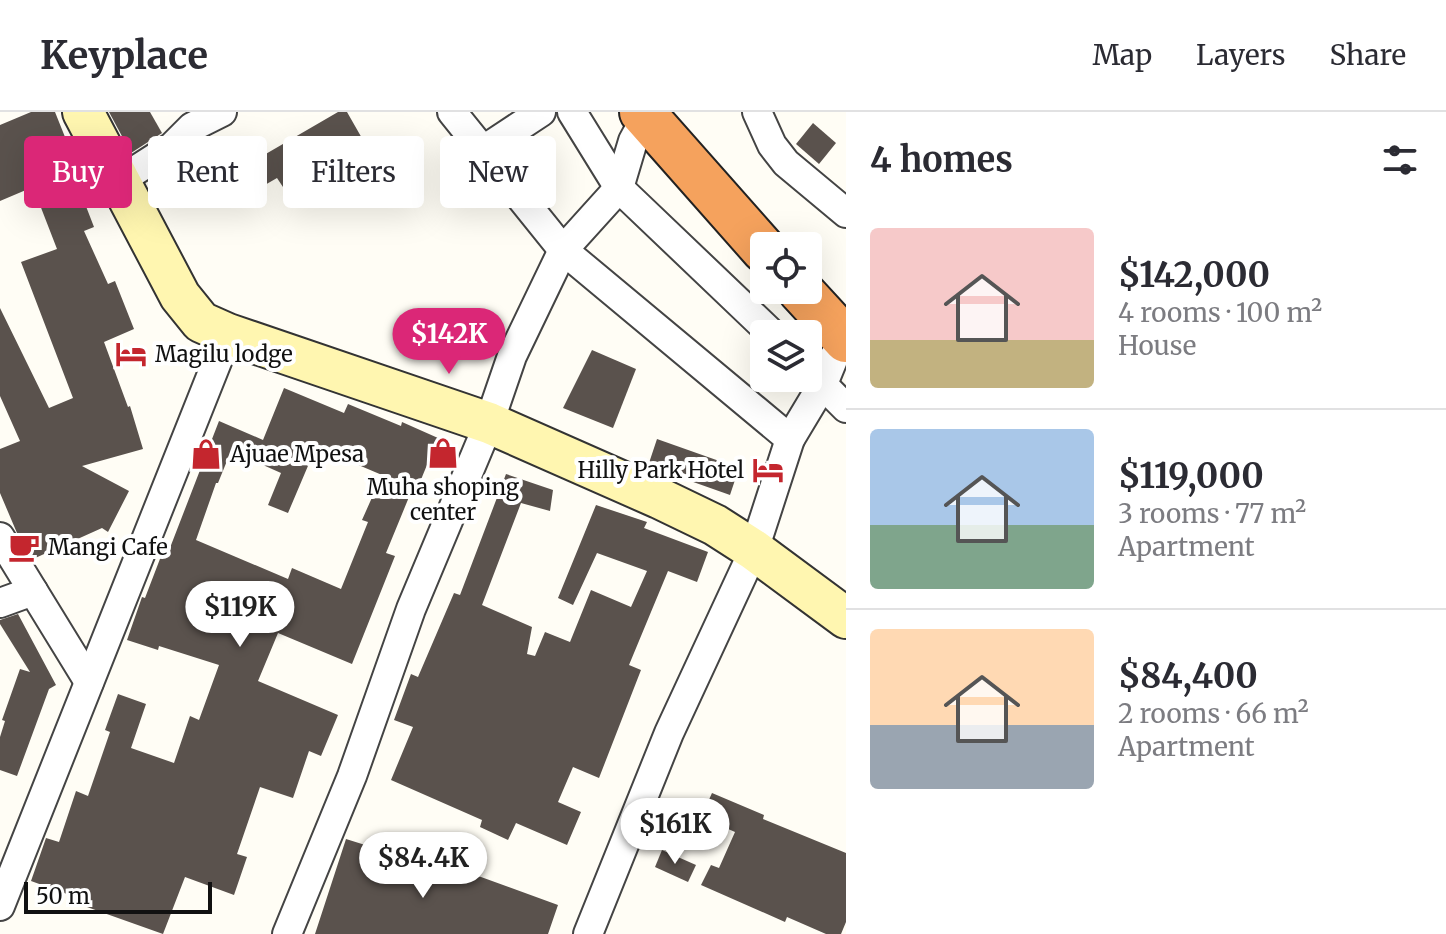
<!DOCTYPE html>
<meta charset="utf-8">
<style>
:root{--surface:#fff;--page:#f2f2f3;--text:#2b2b33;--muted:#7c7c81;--line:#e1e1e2;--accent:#db2777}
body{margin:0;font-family:Merriweather,serif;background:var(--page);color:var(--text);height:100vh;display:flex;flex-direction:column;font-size:30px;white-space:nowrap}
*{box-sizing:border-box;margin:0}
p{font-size:26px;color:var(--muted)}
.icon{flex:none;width:44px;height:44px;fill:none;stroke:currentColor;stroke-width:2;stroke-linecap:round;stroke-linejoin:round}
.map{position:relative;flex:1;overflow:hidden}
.panel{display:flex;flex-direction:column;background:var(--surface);width:600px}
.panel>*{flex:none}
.hud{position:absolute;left:24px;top:24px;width:702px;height:72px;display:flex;gap:16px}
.buttons{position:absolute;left:750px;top:120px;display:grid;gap:16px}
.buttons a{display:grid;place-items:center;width:72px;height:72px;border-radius:8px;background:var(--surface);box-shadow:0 8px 32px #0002;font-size:40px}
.scale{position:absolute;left:24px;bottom:20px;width:188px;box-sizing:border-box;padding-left:8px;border:4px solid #111;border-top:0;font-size:22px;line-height:28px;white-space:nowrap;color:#111;-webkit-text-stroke:6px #fff;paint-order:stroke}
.price{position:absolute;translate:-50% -68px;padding:0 18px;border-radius:28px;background:#fff;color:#222;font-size:26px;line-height:52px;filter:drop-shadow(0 2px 4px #0008)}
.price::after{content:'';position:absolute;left:50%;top:48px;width:24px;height:18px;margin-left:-12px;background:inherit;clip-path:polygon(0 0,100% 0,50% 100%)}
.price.selected{background:var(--accent);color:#fff}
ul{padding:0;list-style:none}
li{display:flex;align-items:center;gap:24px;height:200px;padding:0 24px}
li+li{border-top:2px solid var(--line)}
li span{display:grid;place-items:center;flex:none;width:224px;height:160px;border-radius:8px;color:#555}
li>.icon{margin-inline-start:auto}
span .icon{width:96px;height:96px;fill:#fffc;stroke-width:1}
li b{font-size:34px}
h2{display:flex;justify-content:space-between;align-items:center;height:96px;padding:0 24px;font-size:34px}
.tag{padding:0 28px;border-radius:8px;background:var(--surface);box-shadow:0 8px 32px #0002;font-size:28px;line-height:72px}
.tag.selected{background:var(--accent);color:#fff}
header{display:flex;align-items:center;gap:48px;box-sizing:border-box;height:112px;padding:0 40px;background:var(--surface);border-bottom:2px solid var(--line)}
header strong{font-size:38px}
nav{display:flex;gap:44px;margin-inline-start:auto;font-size:28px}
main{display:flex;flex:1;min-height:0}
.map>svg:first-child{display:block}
.building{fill:#5a524d;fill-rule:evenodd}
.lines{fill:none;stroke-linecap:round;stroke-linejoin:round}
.street-casing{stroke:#444;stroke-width:32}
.secondary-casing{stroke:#333;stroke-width:44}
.highway-casing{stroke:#222;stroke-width:48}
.street{stroke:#fff;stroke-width:28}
.secondary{stroke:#fff6b0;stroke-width:40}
.highway{stroke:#f5a25d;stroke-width:44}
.labels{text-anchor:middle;stroke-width:8;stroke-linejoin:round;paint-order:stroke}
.poi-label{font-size:22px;fill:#111;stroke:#fff;text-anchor:start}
</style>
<header>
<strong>Keyplace</strong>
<nav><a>Map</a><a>Layers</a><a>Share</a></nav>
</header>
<main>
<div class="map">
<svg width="846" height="822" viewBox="0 0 846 822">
<rect width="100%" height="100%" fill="#fffdf5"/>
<g class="building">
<path d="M31 0H55L75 50 70 53 94 115 84 119 108 172 115 169 134 217 104 230 128 295 130 294 143 337 82 354 129 379 108 420 102 416 33 447 17 421 0 381V337L20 329 0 284V196L49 296 73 286 21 150 57 137 33 75 0 89V13Z"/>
<path d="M109 0H150L162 21 131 41Z"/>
<path d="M338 0H347L363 28 283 75 277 66 246 84 234 64 266 46 264 43Z"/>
<path d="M813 11 836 31 819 52 796 32Z"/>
<path d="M592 238 636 257 613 316 563 296Z"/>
<path d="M284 276 344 301 348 292 401 314 402 310 438 326 420 370 416 368 386 441 395 444 352 552 278 521 258 569 338 603 321 644 309 639 293 686 260 675 237 742 247 745 234 783 185 765 163 822 87 795 89 790 31 769 46 726 59 730 76 679 88 684 110 620 105 618 118 582 146 592 131 636 174 651 190 604 199 608 219 553 159 534 158 538 127 528 142 485 145 486 163 439 168 441 219 309 263 328ZM316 335 382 363 362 408 368 410 341 477 292 456 288 467 196 428 216 371H218L231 339 281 361 268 393 288 401Z"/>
<path d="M657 327 739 356 730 383 648 354Z"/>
<path d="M506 362 553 378 550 399 521 391 482 493 532 515 527 542 535 544 545 520 570 530 591 478 631 495 647 459 597 441 573 493 558 486 596 393 647 410 644 416 708 440 697 470 668 459 629 553 641 558 599 666 573 655 558 690 581 700 567 733 516 711 508 728 480 715 482 708 391 668 413 615 394 608 411 562 418 565 454 481 460 483Z"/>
<path d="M18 502 56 573 49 577 17 664 0 658V625L5 609 2 608 20 557 30 560 0 512V508Z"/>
<path d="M712 681 764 703 763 707 846 741V810L841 822H826L787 805 785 810 701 773 711 753 719 756 735 720 701 705Z"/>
<path d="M346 727 458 762 459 757 558 793 548 822H315Z"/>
<path d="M662 738 696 753 688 770 655 755Z"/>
</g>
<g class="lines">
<defs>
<g id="street">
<path d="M452 0 563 138 790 327"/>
<path d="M572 0 619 76 772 222"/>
<path d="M757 0 772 33 786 51 846 101"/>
<path d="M482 39 541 0"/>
<path d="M119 69 172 35 192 15 222 0"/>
<path d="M810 260 846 296"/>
<path d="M0 425 89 570"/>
<path d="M0 491 33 479"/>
<path d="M0 794 228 222"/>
<path d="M287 822 352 664 411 497 489 311 512 244 563 138 619 76 633 29 646 5"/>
<path d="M588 822 669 621 754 438 790 327 823 272 834 245 846 229"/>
</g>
<path id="secondary" d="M83 0 180 184 201 210 228 222 489 311 659 386 715 413 754 438 846 506"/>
<g id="highway">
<path d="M642 0 764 138"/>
<path d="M800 178 846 228"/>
</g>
</defs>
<use href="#street" class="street-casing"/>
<use href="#secondary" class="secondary-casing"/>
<use href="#highway" class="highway-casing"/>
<use href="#street" class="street"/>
<use href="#secondary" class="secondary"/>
<use href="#highway" class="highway"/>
</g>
<defs>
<symbol id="hotel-bare" viewBox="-9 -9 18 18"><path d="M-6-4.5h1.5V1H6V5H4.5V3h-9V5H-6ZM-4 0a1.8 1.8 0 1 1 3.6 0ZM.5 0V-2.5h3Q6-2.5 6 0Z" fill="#c4262e" stroke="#fff" stroke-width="2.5" paint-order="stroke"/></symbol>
<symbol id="shop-bare" viewBox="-9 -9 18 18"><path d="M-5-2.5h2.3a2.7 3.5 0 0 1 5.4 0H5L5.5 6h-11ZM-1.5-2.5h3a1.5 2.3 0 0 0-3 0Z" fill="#c4262e" stroke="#fff" stroke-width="2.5" paint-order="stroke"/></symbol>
<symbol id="cafe-bare" viewBox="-9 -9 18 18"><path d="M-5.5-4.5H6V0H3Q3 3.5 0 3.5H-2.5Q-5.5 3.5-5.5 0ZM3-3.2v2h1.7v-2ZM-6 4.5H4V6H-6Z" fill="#c4262e" stroke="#fff" stroke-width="2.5" paint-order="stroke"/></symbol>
</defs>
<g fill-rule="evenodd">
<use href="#hotel-bare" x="109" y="220" width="44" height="44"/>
<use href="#shop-bare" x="421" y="319" width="44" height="44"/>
<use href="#shop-bare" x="184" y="320" width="44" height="44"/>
<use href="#hotel-bare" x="746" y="336" width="44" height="44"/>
<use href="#cafe-bare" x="2" y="413" width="44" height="44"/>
</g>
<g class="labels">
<g class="poi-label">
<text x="155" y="250">Magilu lodge</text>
<text x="230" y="350">Ajuae Mpesa</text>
<text x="744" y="366" text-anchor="end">Hilly Park Hotel</text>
<text x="443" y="383" text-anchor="middle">Muha shoping<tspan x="443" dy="25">center</tspan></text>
<text x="48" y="443">Mangi Cafe</text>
</g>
</g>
</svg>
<div class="buttons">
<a><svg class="icon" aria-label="locate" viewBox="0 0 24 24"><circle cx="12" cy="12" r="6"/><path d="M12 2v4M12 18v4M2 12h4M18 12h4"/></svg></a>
<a><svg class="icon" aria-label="layers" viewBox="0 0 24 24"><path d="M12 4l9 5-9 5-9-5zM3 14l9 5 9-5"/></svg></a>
</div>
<div class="scale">50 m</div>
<b class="price selected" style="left:449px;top:264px">$142K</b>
<b class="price" style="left:240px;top:537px">$119K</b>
<b class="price" style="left:675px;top:754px">$161K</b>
<b class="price" style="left:423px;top:788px">$84.4K</b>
<div class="hud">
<a class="tag selected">Buy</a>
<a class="tag">Rent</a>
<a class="tag">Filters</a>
<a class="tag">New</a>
</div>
</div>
<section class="panel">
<h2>4 homes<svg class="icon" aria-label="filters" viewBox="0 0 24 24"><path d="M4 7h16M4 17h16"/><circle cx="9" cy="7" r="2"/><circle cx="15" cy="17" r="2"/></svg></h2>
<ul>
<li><span style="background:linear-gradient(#f6c9c9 70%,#c2b280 0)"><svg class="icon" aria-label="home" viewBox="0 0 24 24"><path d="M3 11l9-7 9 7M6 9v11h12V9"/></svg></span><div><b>$142,000</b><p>4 rooms · 100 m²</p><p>House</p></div></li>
<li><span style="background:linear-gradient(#a9c7e8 60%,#7fa58c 0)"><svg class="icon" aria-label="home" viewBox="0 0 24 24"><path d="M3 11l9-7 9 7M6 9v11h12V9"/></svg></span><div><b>$119,000</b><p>3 rooms · 77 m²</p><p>Apartment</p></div></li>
<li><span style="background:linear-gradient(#ffd9b3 60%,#9aa5b1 0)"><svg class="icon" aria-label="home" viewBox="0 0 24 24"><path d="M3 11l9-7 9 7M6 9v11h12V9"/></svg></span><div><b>$84,400</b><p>2 rooms · 66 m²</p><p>Apartment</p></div></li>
</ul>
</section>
</main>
